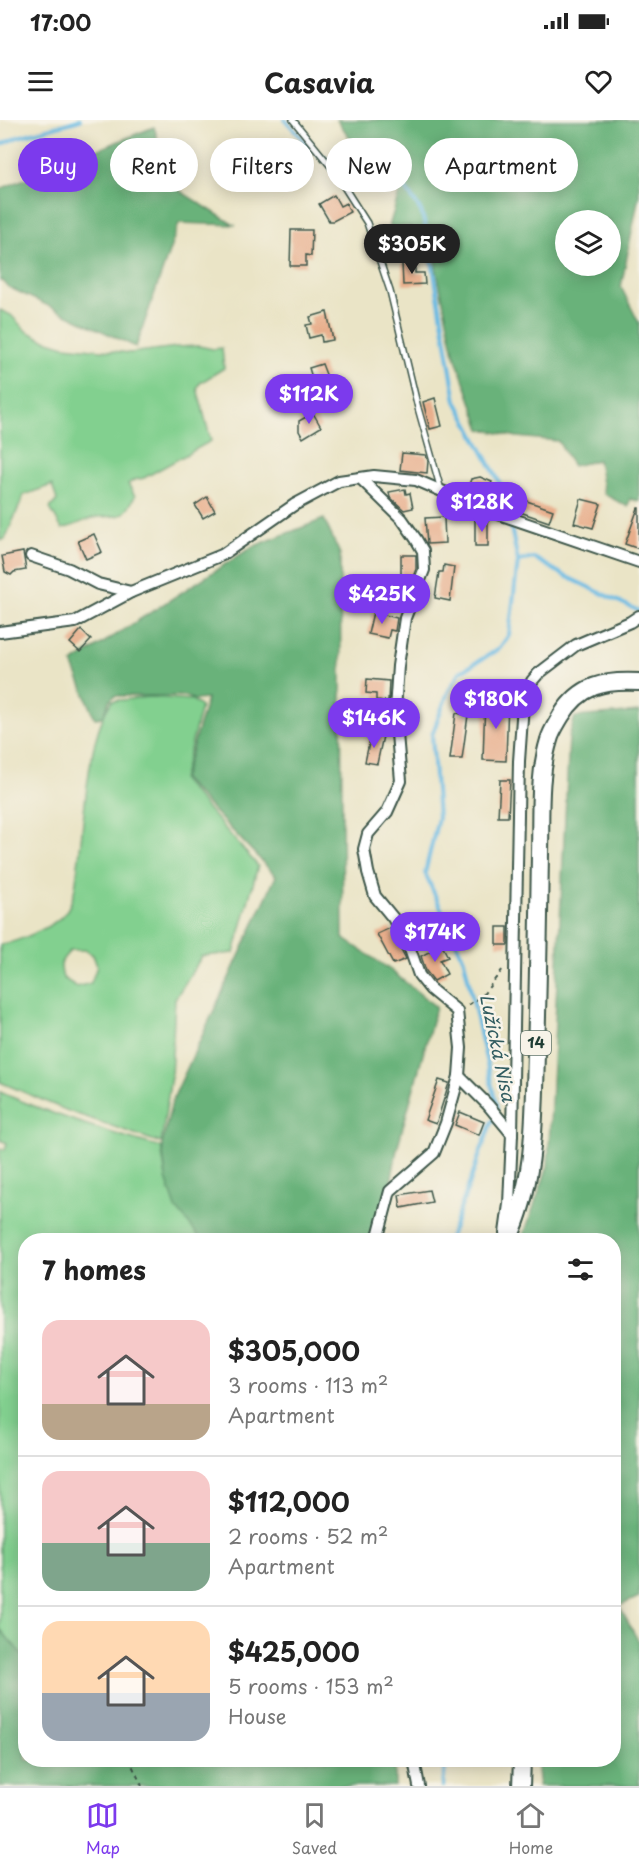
<!DOCTYPE html>
<meta charset="utf-8">
<style>
:root{--surface:#fff;--page:#f2f2f2;--text:#222;--muted:#767676;--line:#e0e0e0;--accent:#7c3aed}
body{margin:0;font-family:"Playpen Sans",sans-serif;background:var(--page);color:var(--text);height:100vh;display:flex;flex-direction:column;font-size:22px;white-space:nowrap}
*{box-sizing:border-box;margin:0}
p{font-size:20px;color:var(--muted)}
.icon{flex:none;width:33px;height:33px;fill:none;stroke:currentColor;stroke-width:2;stroke-linecap:round;stroke-linejoin:round}
.map{position:relative;flex:1;overflow:hidden}
.side{position:absolute;left:18px;top:1113px;width:603px;height:534px;display:flex;flex-direction:column;background:var(--surface);border-radius:24px;box-shadow:0 3px 15px #0003}
.side>*{flex:none}
.hud{position:absolute;left:18px;top:18px;width:603px;height:54px;display:flex;gap:12px}
.controls{position:absolute;left:555px;top:90px;display:grid;gap:12px}
.controls a{display:grid;place-items:center;width:66px;height:66px;border-radius:50%;background:var(--surface);box-shadow:0 3px 15px #0003;font-size:30px}
.price{position:absolute;translate:-50% -51px;padding:0 14px;border-radius:21px;background:var(--accent);color:#fff;font-size:20px;line-height:39px;filter:drop-shadow(0 2px 3px #0008)}
.price::after{content:'';position:absolute;left:50%;top:36px;width:18px;height:14px;margin-left:-9px;background:inherit;clip-path:polygon(0 0,100% 0,50% 100%)}
.price.on{background:#222;color:#fff}
ul{padding:0;list-style:none}
li{display:flex;align-items:center;gap:18px;height:150px;padding:0 24px}
li+li{border-top:2px solid var(--line)}
li span{display:grid;place-items:center;flex:none;width:168px;height:120px;border-radius:18px;color:#555}
li>.icon{margin-inline-start:auto}
span .icon{width:72px;height:72px;fill:#fffc;stroke-width:1}
li b{font-size:26px}
h2{display:flex;justify-content:space-between;align-items:center;height:72px;padding:0 24px;font-size:26px}
.tag{padding:0 21px;border-radius:27px;background:var(--surface);box-shadow:0 3px 15px #0003;font-size:21px;line-height:54px}
.tag.on{background:var(--accent);color:#fff}
.status{display:flex;justify-content:space-between;align-items:center;height:42px;padding:0 30px;background:var(--surface);direction:ltr}
.status svg{height:16px;fill:currentColor}
header{display:flex;justify-content:space-between;align-items:center;height:78px;padding:0 24px;background:var(--surface);font-size:27px;font-weight:700}
.menu{display:flex;justify-content:space-around;align-items:center;height:84px;border-top:2px solid var(--line);background:var(--surface);font-size:16px;color:var(--muted)}
.menu a{display:grid;justify-items:center;gap:3px}
.menu .on{color:var(--accent)}
.map>svg:first-child{display:block}
.green{fill:#82d08f;stroke:#508662;stroke-width:1.5;fill-rule:evenodd}
.forest{fill:#69b27a;stroke:#447857;stroke-width:1.5;fill-rule:evenodd}
.lines{fill:none;stroke-linecap:round;stroke-linejoin:round}
.stream{stroke:#68bae3;stroke-width:4}
.building{fill:#e8ae8b}
.service-casing{stroke:#3d564a;stroke-width:8}
.minor-casing{stroke:#3d564a;stroke-width:14}
.primary-casing{stroke:#3d564a;stroke-width:20}
.path{stroke:#3d564a;stroke-width:2;stroke-dasharray:4.5 4.5;stroke-linecap:butt}
.service{stroke:#fff;stroke-width:5}
.minor{stroke:#fff;stroke-width:10}
.primary{stroke:#fff;stroke-width:16}
.labels{text-anchor:middle;stroke-width:5;stroke-linejoin:round;paint-order:stroke}
.shield{fill:#f7f3e8;stroke:#60746a;stroke-width:1.5}
.shield-label{font-size:15px;font-weight:bold;fill:#1f3d34}
.water-label{font-size:18px;font-style:italic;fill:#315c60;stroke:#f7f3e8}
</style>
<div class="status"><b>17:00</b><svg viewBox="0 0 49 12"><path d="M0 12V9h3v3zM5 12V6h3v6zM10 12V3h3v9zM15 12V0h3v12zM26 1h20v11H26zM47 4h2v5h-2z"/></svg></div>
<header><svg class="icon" aria-label="menu" viewBox="0 0 24 24"><path d="M4 6h16M4 12h16M4 18h16"/></svg>Casavia<svg class="icon" aria-label="heart" viewBox="0 0 24 24"><path d="M12 20l-8-8c-3-5 5-10 8-4 3-6 11-1 8 4z"/></svg></header>
<div class="map">
<svg width="639" height="1666" viewBox="0 0 639 1666">
<rect width="100%" height="100%" fill="#f7f3e8"/>
<filter id="ink" filterUnits="userSpaceOnUse"><feTurbulence type="fractalNoise" baseFrequency=".0167" numOctaves="2"/><feDisplacementMap in="SourceGraphic" scale="12" xChannelSelector="R" yChannelSelector="G"/><feConvolveMatrix kernelMatrix="1 2 1 2 8 2 1 2 1" color-interpolation-filters="sRGB"/></filter>
<filter id="wash" filterUnits="userSpaceOnUse"><feTurbulence type="fractalNoise" baseFrequency=".008" numOctaves="4" result="noise"/><feDisplacementMap in="SourceGraphic" scale="24" xChannelSelector="R" yChannelSelector="G"/><feGaussianBlur stdDeviation="1.35" result="paint"/><feColorMatrix in="noise" values="0 0 0 0 0 0 0 0 0 0 0 0 0 0 0 0 0 1.4 0 .05"/><feComposite in="paint" operator="in"/></filter>
<g filter="url(#wash)">
<rect width="100%" height="100%" fill="#eae4c6"/>
<g class="green">
<path d="M0 190 11 195 26 211 42 219 65 226 130 233 177 227 199 226 213 229 222 228 224 248 200 263 197 268 211 321 144 358 134 360 128 364 135 376C121 405 117 393 93 398 82 401 73 407 62 409L50 388 57 380 52 365 24 375 5 419 0 420Z"/>
<path d="M150 577 192 580 201 587 182 660 258 746 234 833 202 836 175 879 171 956 161 1023 68 991 0 962V825C17 822 54 807 65 793 75 779 76 762 78 745 85 699 86 618 112 581ZM71 830H85L93 835 97 846 91 863 77 867 63 858C59 843 60 841 71 830Z"/>
<path d="M0 972C52 995 106 1012 161 1027L166 1058 202 1120H26L25 1538 0 1509V1029L5 1030 7 1023 0 1020Z"/>
</g>
<g class="forest">
<path d="M337 0H639V75L621 167 639 203V381L630 379 628 387 604 374 598 340 573 346 558 321 517 317 481 309 454 233 436 148V134L410 107H389L399 73 356 26ZM610 100V146H566V100Z"/>
<path d="M154 7 172 66 234 105 179 103 136 227 8 167 3 161H0V69Z"/>
<path d="M324 399 340 434 343 818 388 848 436 887 397 1029 381 1120H202L176 1088 166 1058 162 1025 172 981 276 756 183 659 207 579 195 580 184 576H115L109 581 103 597 95 598 72 543 252 427Z"/>
<path d="M639 592V1477L619 1486 639 1522V1666H538L539 1659 537 1640H614V1120H522L548 1046 569 617 575 597Z"/>
<path d="M0 1509 25 1538 26 1640H395V1666H0Z"/>
</g>
<g class="lines">
<g class="stream">
<path d="M285 0 316 33 352 52 379 40 388 43 421 91 427 112 456 281 503 369 518 441"/>
<path d="M0 25 18 17 80 0"/>
<path d="M497 989 464 840 425 753 438 698 432 615 448 572 460 552 499 529 509 515 518 441 534 438 565 456 639 491"/>
<path d="M449 1120 491 1003 496 997"/>
<path d="M443 1666 446 1640"/>
</g>
</g>
<g id="blocks">
<g class="building">
<path d="M355 37 368 62 356 69 345 42Z"/>
<path d="M334 75 340 86 346 83 350 92 333 101H329L319 84Z"/>
<path d="M291 110H312L311 136 306 135V146H290Z"/>
<path d="M415 142V153H424L425 164 403 165 402 143Z"/>
<path d="M327 192 333 220 322 222 321 215 309 218 306 205 312 204 310 197Z"/>
<path d="M322 244 327 257 313 261 309 248Z"/>
<path d="M435 278 442 306 430 309 423 282Z"/>
<path d="M313 293 321 307 303 318 299 311V301Z"/>
<path d="M402 333 426 335 428 341 427 353 400 350Z"/>
<path d="M480 357 492 362 485 381 466 373 471 359Z"/>
<path d="M405 369 406 374 410 373 413 388 404 390 390 377 389 372Z"/>
<path d="M207 377 215 391 203 398 195 385Z"/>
<path d="M581 379 601 384 593 408 574 403Z"/>
<path d="M524 380 553 390 549 402 520 392Z"/>
<path d="M638 388H639V429L625 424Z"/>
<path d="M444 397 445 423 427 424 425 398Z"/>
<path d="M488 399V426H475V400Z"/>
<path d="M94 414 102 432 86 439 78 421Z"/>
<path d="M23 432 26 450 14 452 11 455 5 452 2 436Z"/>
<path d="M401 435H416V449L411 462H401Z"/>
<path d="M444 445 454 447 450 481 435 478 439 452H443Z"/>
<path d="M373 492 397 498 395 511 390 510 388 518 368 514Z"/>
<path d="M81 510 91 520 80 532 70 523Z"/>
<path d="M367 559 389 561 388 581 376 580V574L366 573Z"/>
<path d="M485 579 508 580 506 641 483 640Z"/>
<path d="M456 593 468 595 462 639H450Z"/>
<path d="M371 614 383 616 377 644 365 642Z"/>
<path d="M500 660H510L508 697H498Z"/>
<rect x="497" y="807" width="11" height="18"/>
<path d="M390 808 406 839 393 844 377 814Z"/>
<path d="M442 825 448 837 440 840 447 854 434 861 426 851 421 836Z"/>
<path d="M439 960 449 963 436 1004 425 1000Z"/>
<path d="M460 992 484 1002 479 1015 455 1005Z"/>
<path d="M429 1070 432 1082 401 1088 399 1075Z"/>
</g>
</g>
</g>
<g filter="url(#ink)">
<use href="#blocks" fill-opacity="0" stroke="#3d564a" stroke-width="1.5"/>
<g class="lines">
<defs>
<path id="service" d="M293 0 332 48 367 103 390 171 418 288 441 370"/>
<g id="minor">
<path d="M360 358 402 399 416 419 423 431 424 450 405 498 398 546 395 590 401 661 387 692 368 714 364 729 368 752 375 776 393 798 410 829 419 855 430 869 457 891 461 928 459 956 446 1003 434 1033 390 1071 377 1120"/>
<path d="M31 436 69 449 98 464 131 472"/>
<path d="M0 512 75 502 131 472 222 435 294 385 339 361 374 356 416 360 484 389 639 442"/>
<path d="M459 956 488 985 512 1014"/>
<path d="M505 1113 509 1084 512 1014 519 641 523 584 532 561 538 554 576 525 630 502 639 496"/>
<path d="M414 1640 419 1666"/>
</g>
<g id="primary">
<path d="M508 1120C536 1062 534 997 536 933 538 867 539 800 540 733 541 696 538 656 549 620 551 612 557 603 561 596 580 565 604 560 639 562"/>
<path d="M521 1666 522 1640"/>
</g>
</defs>
<use href="#service" class="service-casing"/>
<use href="#minor" class="minor-casing"/>
<use href="#primary" class="primary-casing"/>
<g class="path">
<path d="M468 885 482 876 503 849"/>
<path d="M127 1640 130 1641 142 1666"/>
</g>
<use href="#service" class="service"/>
<use href="#minor" class="minor"/>
<use href="#primary" class="primary"/>
</g>
</g>
<g class="labels">
<rect class="shield" x="521" y="911" width="30" height="24" rx="4.5"/>
<g class="shield-label">
<text x="536" y="928">14</text>
</g>
<g class="water-label">
<text transform="translate(497 928) rotate(78)" y="6">Lužická Nisa</text>
</g>
</g>
</svg>
<div class="controls">
<a><svg class="icon" aria-label="layers" viewBox="0 0 24 24"><path d="M12 4l9 5-9 5-9-5zM3 14l9 5 9-5"/></svg></a>
</div>
<b class="price on" style="left:412px;top:155px">$305K</b>
<b class="price" style="left:309px;top:305px">$112K</b>
<b class="price" style="left:482px;top:413px">$128K</b>
<b class="price" style="left:382px;top:505px">$425K</b>
<b class="price" style="left:496px;top:610px">$180K</b>
<b class="price" style="left:374px;top:629px">$146K</b>
<b class="price" style="left:435px;top:843px">$174K</b>
<div class="hud">
<a class="tag on">Buy</a>
<a class="tag">Rent</a>
<a class="tag">Filters</a>
<a class="tag">New</a>
<a class="tag">Apartment</a>
</div>
<section class="side">
<h2>7 homes<svg class="icon" aria-label="filters" viewBox="0 0 24 24"><path d="M4 7h16M4 17h16"/><circle cx="9" cy="7" r="2"/><circle cx="15" cy="17" r="2"/></svg></h2>
<ul>
<li><span style="background:linear-gradient(#f6c9c9 70%,#b9a48a 0)"><svg class="icon" aria-label="home" viewBox="0 0 24 24"><path d="M3 11l9-7 9 7M6 9v11h12V9"/></svg></span><div><b>$305,000</b><p>3 rooms · 113 m²</p><p>Apartment</p></div></li>
<li><span style="background:linear-gradient(#f6c9c9 60%,#7fa58c 0)"><svg class="icon" aria-label="home" viewBox="0 0 24 24"><path d="M3 11l9-7 9 7M6 9v11h12V9"/></svg></span><div><b>$112,000</b><p>2 rooms · 52 m²</p><p>Apartment</p></div></li>
<li><span style="background:linear-gradient(#ffd9b3 60%,#9aa5b1 0)"><svg class="icon" aria-label="home" viewBox="0 0 24 24"><path d="M3 11l9-7 9 7M6 9v11h12V9"/></svg></span><div><b>$425,000</b><p>5 rooms · 153 m²</p><p>House</p></div></li>
</ul>
</section>
</div>
<nav class="menu">
<a class="on"><svg class="icon" aria-label="map" viewBox="0 0 24 24"><path d="M3 6l6-2 6 2 6-2v14l-6 2-6-2-6 2zM9 4v14M15 6v14"/></svg>Map</a>
<a><svg class="icon" aria-label="saved" viewBox="0 0 24 24"><path d="M7 4h10v16l-5-4-5 4z"/></svg>Saved</a>
<a><svg class="icon" aria-label="home" viewBox="0 0 24 24"><path d="M3 11l9-7 9 7M6 9v11h12V9"/></svg>Home</a>
</nav>
